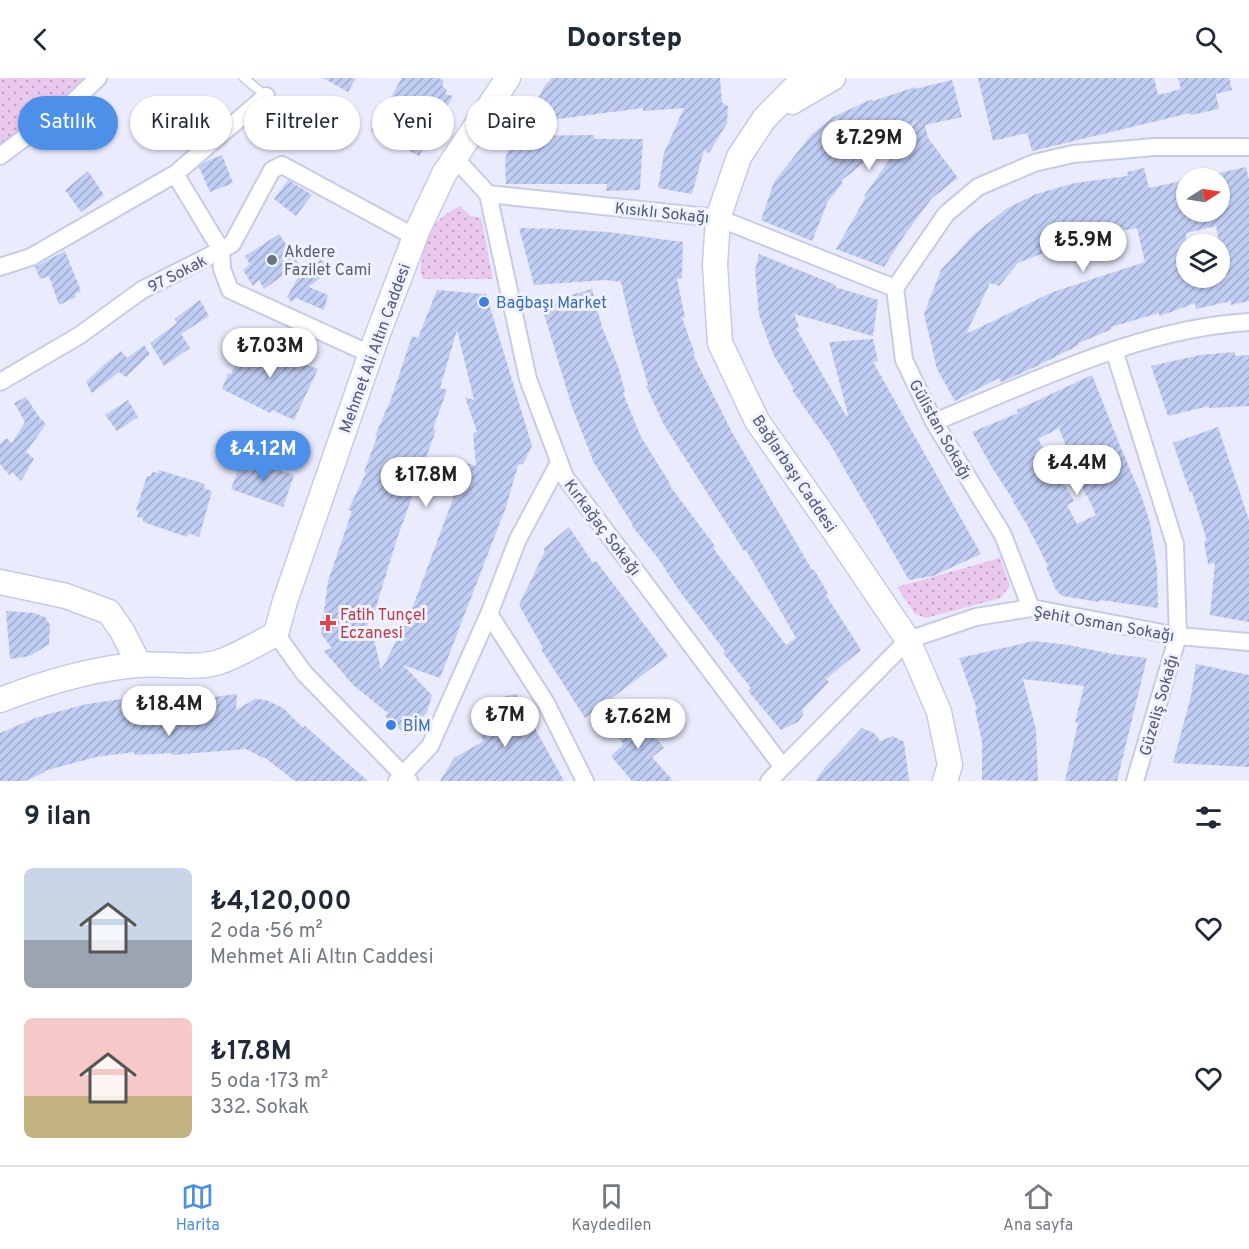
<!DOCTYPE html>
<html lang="tr">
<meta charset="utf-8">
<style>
:root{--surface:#fff;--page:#f6f6f7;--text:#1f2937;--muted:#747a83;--line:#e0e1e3;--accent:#4d90e9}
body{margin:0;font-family:Overpass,sans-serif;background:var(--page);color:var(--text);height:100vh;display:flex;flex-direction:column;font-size:22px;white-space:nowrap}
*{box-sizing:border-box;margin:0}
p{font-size:20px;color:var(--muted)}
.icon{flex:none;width:33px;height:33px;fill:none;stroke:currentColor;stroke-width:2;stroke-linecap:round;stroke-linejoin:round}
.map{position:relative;height:703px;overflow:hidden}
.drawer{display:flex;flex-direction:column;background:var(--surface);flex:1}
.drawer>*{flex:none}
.banner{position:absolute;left:18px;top:18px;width:600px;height:54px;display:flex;gap:12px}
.needle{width:39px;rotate:78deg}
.tools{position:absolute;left:1176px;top:90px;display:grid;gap:12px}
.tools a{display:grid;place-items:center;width:54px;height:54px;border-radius:50%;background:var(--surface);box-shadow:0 2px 4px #0004;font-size:30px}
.price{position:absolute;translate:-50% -51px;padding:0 14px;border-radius:21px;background:#fff;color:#222;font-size:20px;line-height:39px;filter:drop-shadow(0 2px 3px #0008)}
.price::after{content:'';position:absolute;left:50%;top:36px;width:18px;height:14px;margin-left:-9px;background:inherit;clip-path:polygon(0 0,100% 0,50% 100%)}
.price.selected{background:var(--accent);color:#fff}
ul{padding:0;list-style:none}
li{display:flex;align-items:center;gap:18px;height:150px;padding:0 24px}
li span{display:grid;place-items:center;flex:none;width:168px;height:120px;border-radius:9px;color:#555}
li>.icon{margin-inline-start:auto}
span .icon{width:72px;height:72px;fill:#fffc;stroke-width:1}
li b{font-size:26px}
h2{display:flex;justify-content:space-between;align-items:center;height:72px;padding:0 24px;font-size:26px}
.pill{padding:0 21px;border-radius:27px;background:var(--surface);box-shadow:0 2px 4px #0004;font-size:21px;line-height:54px}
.pill.selected{background:var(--accent);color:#fff}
header{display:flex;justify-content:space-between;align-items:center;height:78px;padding:0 24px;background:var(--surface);font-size:27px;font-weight:800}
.menu{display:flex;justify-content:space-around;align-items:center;height:84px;border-top:2px solid var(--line);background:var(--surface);font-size:16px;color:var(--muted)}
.menu a{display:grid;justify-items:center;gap:3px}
.menu .selected{color:var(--accent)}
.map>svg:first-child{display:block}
.park{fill:url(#park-dots)}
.building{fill:url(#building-hatch);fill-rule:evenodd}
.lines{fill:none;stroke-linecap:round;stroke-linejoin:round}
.lane-casing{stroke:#c6cce6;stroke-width:11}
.street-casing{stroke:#c6cce6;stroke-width:20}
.secondary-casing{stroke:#c4cbea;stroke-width:27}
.lane{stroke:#fff;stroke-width:8}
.street{stroke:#fff;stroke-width:16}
.secondary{stroke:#fff;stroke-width:24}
.worship-dot{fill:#6b7280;stroke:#f1f2ff;stroke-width:2}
.shop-dot{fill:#3f7fe0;stroke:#f1f2ff;stroke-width:2}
.health-dot{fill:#e0444e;stroke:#f1f2ff;stroke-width:2}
.labels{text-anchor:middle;stroke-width:6;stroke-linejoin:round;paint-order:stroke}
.street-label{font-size:16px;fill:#4c597a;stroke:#f1f2ff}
.worship-label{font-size:16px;fill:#5b616d;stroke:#f1f2ff;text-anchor:start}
.shop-label{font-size:16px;fill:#366cbe;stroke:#f1f2ff;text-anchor:start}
.health-label{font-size:16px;fill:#be3a42;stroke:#f1f2ff;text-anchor:start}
</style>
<header><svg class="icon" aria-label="back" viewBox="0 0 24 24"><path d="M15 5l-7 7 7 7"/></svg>Doorstep<svg class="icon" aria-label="search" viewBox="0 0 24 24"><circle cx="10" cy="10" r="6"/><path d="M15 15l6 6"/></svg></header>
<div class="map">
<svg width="1249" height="703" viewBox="0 0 1249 703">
<defs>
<pattern id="park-dots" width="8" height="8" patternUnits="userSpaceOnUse" patternTransform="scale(1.5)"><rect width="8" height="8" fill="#eac7ec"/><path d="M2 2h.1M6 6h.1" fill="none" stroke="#c0a5c4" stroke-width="1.8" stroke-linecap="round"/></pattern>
<pattern id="building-hatch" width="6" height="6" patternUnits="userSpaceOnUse" patternTransform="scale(1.5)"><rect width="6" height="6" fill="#c1cef4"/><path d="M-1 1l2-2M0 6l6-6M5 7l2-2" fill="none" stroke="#9faacb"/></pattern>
</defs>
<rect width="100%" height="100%" fill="#eaebfd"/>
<g class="park">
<path d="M0 0H94L0 78Z"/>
<path d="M460 128 470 138 481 140 493 201H423C419 194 421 187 422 178 426 152 437 140 460 128Z"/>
<path d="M1000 480 1010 508 1000 520 926 540 915 536 897 509Z"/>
</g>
<g class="building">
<path d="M323 0H356L348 14Z"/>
<path d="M402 0H438L444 3 442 8 447 12 445 16 453 18 419 78 371 53Z"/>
<path d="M552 0H720L722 25 728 28 727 45 709 75 704 72 692 116 658 110 664 75 684 30 643 33V30L535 44 534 29 545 7Z"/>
<path d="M978 0H1154L1158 17 1181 11 1178 0H1229L1232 12 1216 16 1219 31 1191 37 1190 35 1032 73 1027 55 993 63Z"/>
<path d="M952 2 962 39 925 47 928 60 958 100 932 120 904 158 884 189 836 171 866 119 864 118 917 42 841 103 843 105 828 123 812 163 761 142 774 104 811 57 833 39 872 21 873 23 915 9V11Z"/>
<path d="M594 57V61H643L640 112 606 113 607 106H506L505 81 514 58Z"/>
<path d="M222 77 233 105 210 114 199 89 205 84Z"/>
<path d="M1246 89 1249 102V223L1231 227V223L1196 231 1195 225 1160 238 1159 235 1111 249 1112 251 1079 265V267L1035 289 1001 304 999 300 955 323 937 291 924 236 941 192 972 158 1006 131 1036 116 1075 105 1128 98 1127 94 1144 90 1149 110 1186 102V134H1220V95ZM1216 148 1226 200H1186V155ZM1137 150 1145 184 1053 214 966 256 990 205 999 208 1018 185 1064 167 1093 160V158Z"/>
<path d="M88 93 104 117 81 134 65 112Z"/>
<path d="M288 102 312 117 296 138 274 121Z"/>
<path d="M519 150 559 151 608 154 683 164 682 200 677 201 685 239 682 240 695 276 693 277 733 356 812 492H814L828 515 826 517 861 572 826 601 829 604 803 631V637L798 644 781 652 748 613 751 610 723 575 725 573 678 511 658 480 632 448 633 447 594 385 572 329 541 226 592 211 602 249 618 288 625 314 623 315 641 359 671 407 670 408 715 468 713 470 786 567 796 560 746 472 744 473 664 347 646 308 648 307 633 256 621 204 605 202 534 207Z"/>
<path d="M279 156 299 186 264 211 259 202 253 208 243 192 250 186 245 178Z"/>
<path d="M65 173 81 213 75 216 76 219 59 227 49 198 40 201 35 189Z"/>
<path d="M759 176 836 207 835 209 878 222 873 258 794 236 799 249 796 250 846 338 848 337 829 264 873 261 878 283 873 284 981 476 933 498 909 502 830 366 792 312 794 311 773 276 759 237 755 192Z"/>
<path d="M320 181 327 187 325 196 309 209 328 217 324 232 296 220 292 224 287 219 303 191 307 197Z"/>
<path d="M437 212 486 216 532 368 523 386 518 387 506 429 440 600 403 587 432 617 427 634 406 657 385 638 388 635 353 607 324 573 332 570 321 556 328 503 352 433 348 432 366 395 364 394 377 359 375 358 391 321 412 258 418 260ZM457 252 474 322 465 319 477 354 473 355 476 388 463 384 456 407H458L415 523 403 550 381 592 374 561 364 550 373 541 375 536 378 522 398 458 436 352 433 351 447 312 440 310Z"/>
<path d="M200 222 209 238 181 256 190 270 164 288 150 265 177 245 174 241Z"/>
<path d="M244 261 267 270 268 267 296 280V283L318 291 294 342 272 332 270 335 222 311 228 295 231 296 240 277 237 275Z"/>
<path d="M144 267 150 276 126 299 119 294 92 315 86 304 106 285 121 273 127 280Z"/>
<path d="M1235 274V278L1249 277V328L1209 330V328L1168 338 1151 288 1200 277Z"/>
<path d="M1092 297 1121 370 1141 417 1150 445 1157 490 1158 530 1100 522 1099 524 1062 518 1056 512 1046 489 1048 488 1026 445 1012 422H1013L993 391 972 354 1018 335 1017 332ZM1059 350 1086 418 1087 417 1096 437 1077 446 1067 427 1074 423 1038 361Z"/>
<path d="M26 319 39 339 46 346 26 374 34 381 21 403 12 394 9 397 0 386V366L6 360 12 365 25 344 14 325Z"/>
<path d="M128 322 138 339 117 353 105 337Z"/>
<path d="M1218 349 1249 442V544L1210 537 1215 485 1208 486 1204 463H1207L1192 414 1190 415 1173 365Z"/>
<path d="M242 380 294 397 283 429 231 411Z"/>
<path d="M159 392 205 406 203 410 212 413 199 459 188 455 187 459 143 444V440L137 439 139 433 136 432 147 398H151L152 394 158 395Z"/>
<path d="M569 449 593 485 596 483 668 578 585 640 541 571 543 570 519 527 545 473 543 471Z"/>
<path d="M6 533 34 535 45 539 50 547 49 566 30 578 10 581Z"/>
<path d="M1034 563 1068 567 1112 576 1147 580 1117 703H1065L1078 645 1075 644 1084 608 1023 601 1036 652 1038 703 982 702V663L975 632 977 631 959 580Z"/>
<path d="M1196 586 1249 597V689L1173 685 1191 618Z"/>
<path d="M237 616 236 632 255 621 266 622 283 630 303 650 305 648 368 703H295L264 679 263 680 246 671 172 677V675L135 677 134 674 96 679 44 693 45 694 25 703H0V655L38 639 87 626 122 621H198Z"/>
<path d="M516 616 564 703H440L454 680 484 663 474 646 482 630 488 625 502 619Z"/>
<path d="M633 631 664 670 652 679 673 703H632L611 678 624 666 609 649Z"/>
<path d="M862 650 874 655 880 663 893 658 904 664 909 703H815L826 688Z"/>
</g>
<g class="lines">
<defs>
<path id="lane" d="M244 0 266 18"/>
<g id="street">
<path d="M0 78 74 23 98 0"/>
<path d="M454 79 488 116 528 301 565 399 782 688"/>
<path d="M175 96 221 172 232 166 272 92 282 87 415 159"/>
<path d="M488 116 718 140 895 210"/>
<path d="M0 189 31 179 175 96 266 18"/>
<path d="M1114 272 1175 466 1178 558 1135 703"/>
<path d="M0 304 80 257 142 212 221 172 222 191 230 212 370 276"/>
<path d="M934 344C1033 304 1141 250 1249 244"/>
<path d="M1031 530 1003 457 934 344 904 282 895 210 946 136 978 109 1034 85 1073 76 1154 69H1249"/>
<path d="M489 536 546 625 585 703"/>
<path d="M276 556 304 595 409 703"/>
<path d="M397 703 430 668 489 536 518 461 559 385"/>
<path d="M769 703 908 562 976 539 1031 530 1178 558 1249 564"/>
</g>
<g id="secondary">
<path d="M804 0 764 41 739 79 718 140 715 187 720 265 757 343 835 454 908 562 939 634 950 687 945 703"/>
<path d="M792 24 833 0"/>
<path d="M0 504 66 518 109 534 122 553 139 586"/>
<path d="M0 622C44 605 89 591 137 587 162 584 194 592 219 584 238 578 258 565 276 556L285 523 377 258 418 151 444 96 508 0"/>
</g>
</defs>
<use href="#lane" class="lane-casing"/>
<use href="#street" class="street-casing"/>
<use href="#secondary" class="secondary-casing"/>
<use href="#lane" class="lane"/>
<use href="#street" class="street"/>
<use href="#secondary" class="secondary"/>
</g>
<circle class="worship-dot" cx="272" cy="182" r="6"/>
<g class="shop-dot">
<circle cx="484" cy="224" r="6"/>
<circle cx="391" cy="647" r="6"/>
</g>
<path class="health-dot" d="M325 536h6v6h6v6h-6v6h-6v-6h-6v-6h6z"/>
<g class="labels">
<g class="street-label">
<text transform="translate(662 134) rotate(6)" y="6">Kısıklı Sokağı</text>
<text transform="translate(177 195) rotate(-27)" y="6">97 Sokak</text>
<text transform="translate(374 270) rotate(-70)" y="6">Mehmet Ali Altın Caddesi</text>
<text transform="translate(941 351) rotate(61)" y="6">Gülistan Sokağı</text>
<text transform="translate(795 395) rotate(56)" y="6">Bağlarbaşı Caddesi</text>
<text transform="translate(603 449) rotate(53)" y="6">Kırkağaç Sokağı</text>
<text transform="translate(1104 545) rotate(10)" y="6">Şehit Osman Sokağı</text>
<text transform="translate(1158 627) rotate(-74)" y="6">Güzeliş Sokağı</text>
</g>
<g class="worship-label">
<text x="284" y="179">Akdere<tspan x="284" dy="18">Fazilet Cami</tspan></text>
</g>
<g class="shop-label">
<text x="496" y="230">Bağbaşı Market</text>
<text x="403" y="653">BİM</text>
</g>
<g class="health-label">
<text x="340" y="542">Fatih Tunçel<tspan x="340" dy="18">Eczanesi</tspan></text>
</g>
</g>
</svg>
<div class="tools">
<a><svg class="needle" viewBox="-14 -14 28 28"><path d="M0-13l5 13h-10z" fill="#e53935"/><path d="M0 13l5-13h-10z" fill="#747a83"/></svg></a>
<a><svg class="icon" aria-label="layers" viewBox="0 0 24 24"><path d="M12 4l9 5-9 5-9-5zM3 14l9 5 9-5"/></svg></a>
</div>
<b class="price" style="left:869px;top:93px">₺7.29M</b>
<b class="price" style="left:1083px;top:195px">₺5.9M</b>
<b class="price" style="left:270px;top:301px">₺7.03M</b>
<b class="price selected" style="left:263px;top:404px">₺4.12M</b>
<b class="price" style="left:1077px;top:418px">₺4.4M</b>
<b class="price" style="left:426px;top:430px">₺17.8M</b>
<b class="price" style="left:169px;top:659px">₺18.4M</b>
<b class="price" style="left:505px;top:670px">₺7M</b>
<b class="price" style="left:638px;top:672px">₺7.62M</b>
<div class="banner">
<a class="pill selected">Satılık</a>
<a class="pill">Kiralık</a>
<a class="pill">Filtreler</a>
<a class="pill">Yeni</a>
<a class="pill">Daire</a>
</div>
</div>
<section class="drawer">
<h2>9 ilan<svg class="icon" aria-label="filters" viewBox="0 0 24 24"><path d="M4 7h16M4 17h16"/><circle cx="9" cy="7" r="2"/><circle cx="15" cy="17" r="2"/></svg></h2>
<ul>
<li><span style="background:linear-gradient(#c9d6e8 60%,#9aa5b1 0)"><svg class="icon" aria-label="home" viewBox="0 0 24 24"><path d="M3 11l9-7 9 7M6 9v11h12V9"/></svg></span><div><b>₺4,120,000</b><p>2 oda · 56 m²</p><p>Mehmet Ali Altın Caddesi</p></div><svg class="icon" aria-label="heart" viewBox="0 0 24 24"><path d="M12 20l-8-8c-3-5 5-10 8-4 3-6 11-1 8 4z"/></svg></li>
<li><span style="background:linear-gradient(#f6c9c9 65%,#c2b280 0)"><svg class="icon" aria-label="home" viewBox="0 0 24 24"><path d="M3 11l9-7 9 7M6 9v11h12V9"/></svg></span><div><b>₺17.8M</b><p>5 oda · 173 m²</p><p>332. Sokak</p></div><svg class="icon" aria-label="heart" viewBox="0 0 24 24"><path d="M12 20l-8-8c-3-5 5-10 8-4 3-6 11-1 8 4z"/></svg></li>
</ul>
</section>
<nav class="menu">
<a class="selected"><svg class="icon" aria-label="map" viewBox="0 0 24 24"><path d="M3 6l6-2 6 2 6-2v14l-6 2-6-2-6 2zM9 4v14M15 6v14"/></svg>Harita</a>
<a><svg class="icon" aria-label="saved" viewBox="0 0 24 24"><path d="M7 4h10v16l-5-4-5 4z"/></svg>Kaydedilen</a>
<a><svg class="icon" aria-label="home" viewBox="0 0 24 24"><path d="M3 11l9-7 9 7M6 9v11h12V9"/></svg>Ana sayfa</a>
</nav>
